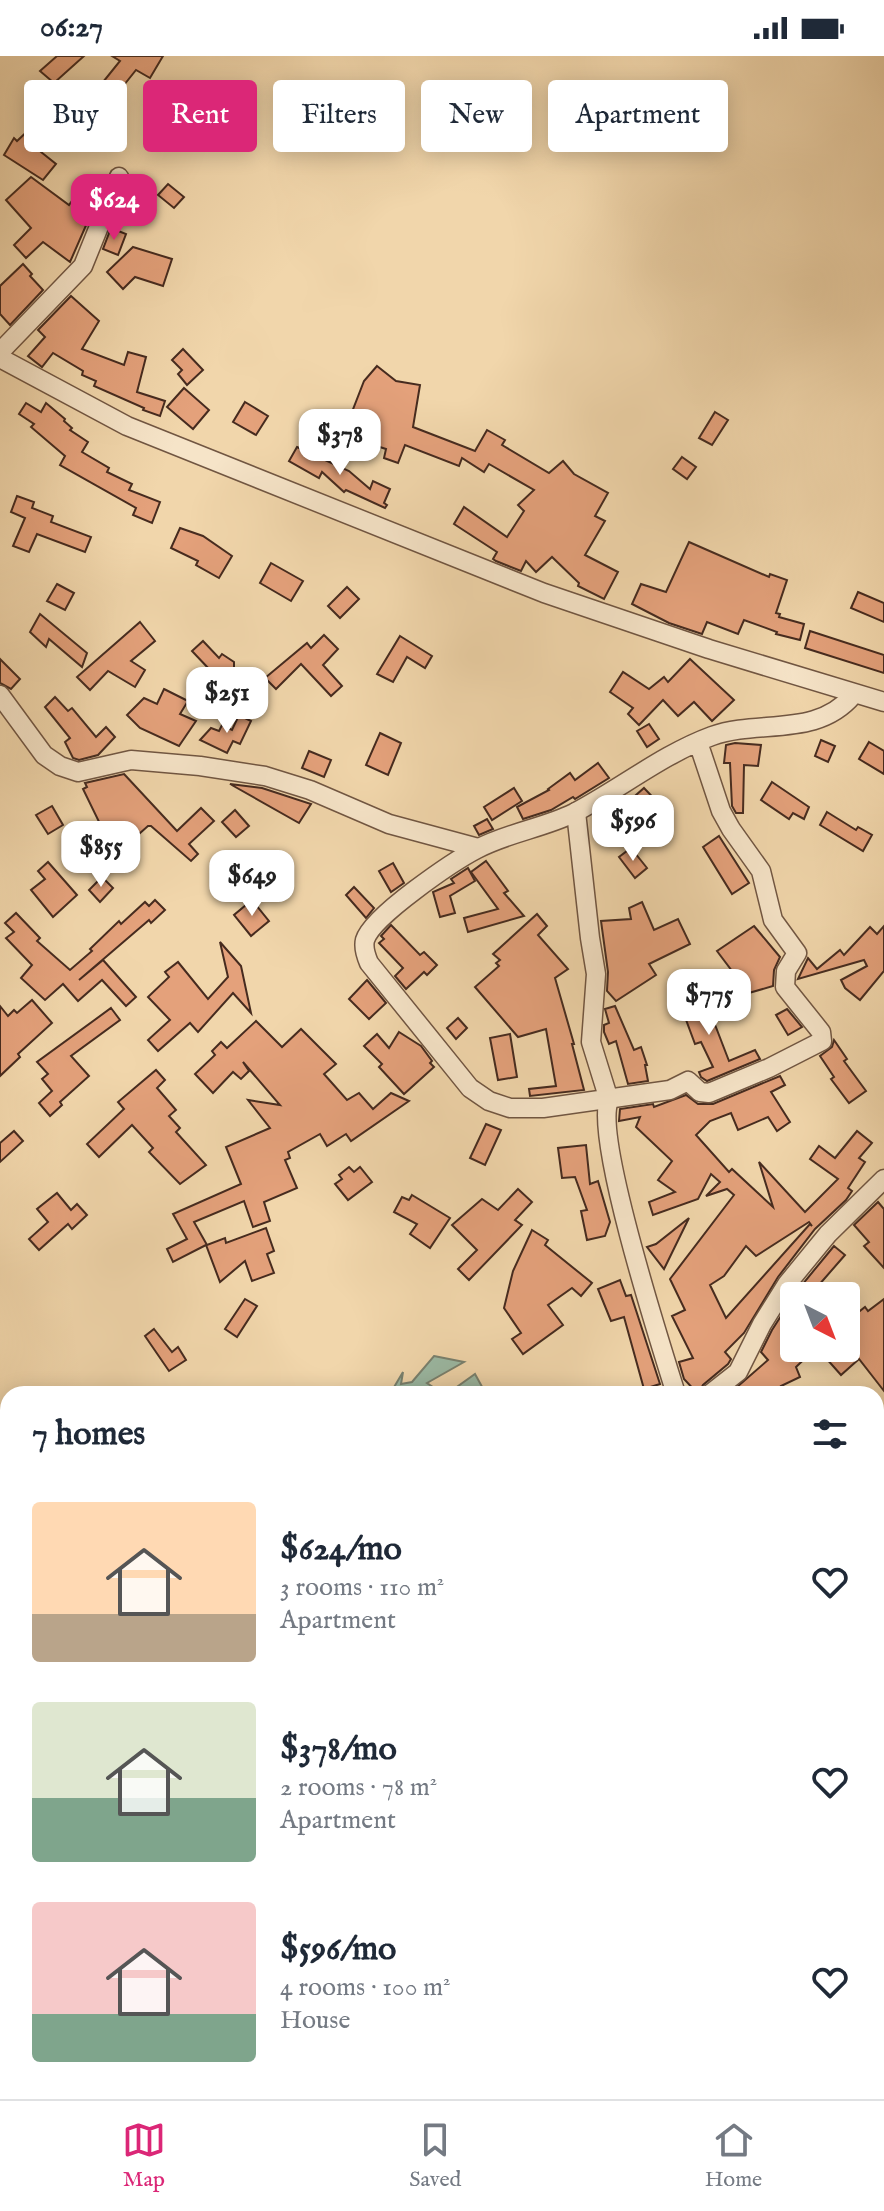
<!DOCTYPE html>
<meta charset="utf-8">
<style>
:root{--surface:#fff;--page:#f2f2f3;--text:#1f2937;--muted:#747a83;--line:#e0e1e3;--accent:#db2777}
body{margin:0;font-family:"IM FELL English",serif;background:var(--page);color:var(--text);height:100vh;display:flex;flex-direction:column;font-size:30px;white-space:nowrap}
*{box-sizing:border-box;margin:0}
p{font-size:26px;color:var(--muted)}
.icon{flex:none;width:44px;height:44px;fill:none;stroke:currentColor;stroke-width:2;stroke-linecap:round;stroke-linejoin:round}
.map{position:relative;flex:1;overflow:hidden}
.details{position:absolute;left:0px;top:1330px;width:884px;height:714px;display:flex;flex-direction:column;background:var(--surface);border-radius:24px 24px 0 0;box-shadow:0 4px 20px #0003}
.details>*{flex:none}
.hud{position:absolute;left:24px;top:24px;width:836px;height:72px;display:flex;gap:16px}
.needle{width:52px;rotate:138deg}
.tools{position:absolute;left:780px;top:1226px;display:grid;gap:16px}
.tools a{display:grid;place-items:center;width:80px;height:80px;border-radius:8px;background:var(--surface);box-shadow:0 4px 20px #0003;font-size:40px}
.price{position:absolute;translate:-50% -68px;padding:0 18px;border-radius:16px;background:#fff;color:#222;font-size:26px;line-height:52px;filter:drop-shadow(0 2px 4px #0008)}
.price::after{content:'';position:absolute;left:50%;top:48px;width:24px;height:18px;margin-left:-12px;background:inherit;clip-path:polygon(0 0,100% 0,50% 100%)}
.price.current{background:var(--accent);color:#fff}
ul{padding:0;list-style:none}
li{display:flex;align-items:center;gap:24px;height:200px;padding:0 32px}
li span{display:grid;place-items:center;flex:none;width:224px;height:160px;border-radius:8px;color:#555}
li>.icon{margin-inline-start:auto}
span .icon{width:96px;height:96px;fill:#fffc;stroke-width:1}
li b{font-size:34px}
h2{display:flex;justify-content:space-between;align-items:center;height:96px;padding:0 32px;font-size:34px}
.pill{padding:0 28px;border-radius:8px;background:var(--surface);box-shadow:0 4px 20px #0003;font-size:28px;line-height:72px}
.pill.current{background:var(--accent);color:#fff}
.status{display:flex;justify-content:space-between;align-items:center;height:56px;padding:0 40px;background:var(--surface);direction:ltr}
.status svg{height:22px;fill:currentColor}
.dock{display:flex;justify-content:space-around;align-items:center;height:112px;border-top:2px solid var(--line);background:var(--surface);font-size:22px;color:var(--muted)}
.dock a{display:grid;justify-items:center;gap:4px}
.dock .current{color:var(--accent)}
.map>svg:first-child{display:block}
.water{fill:#9bbaa5;stroke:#79816f;stroke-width:2}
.building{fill:#e4a17b;stroke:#462b1f;stroke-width:2;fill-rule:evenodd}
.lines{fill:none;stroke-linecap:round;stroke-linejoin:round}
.minor-casing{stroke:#715642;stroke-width:21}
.minor{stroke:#f6e4c8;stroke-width:18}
</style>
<div class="status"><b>06:27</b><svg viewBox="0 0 49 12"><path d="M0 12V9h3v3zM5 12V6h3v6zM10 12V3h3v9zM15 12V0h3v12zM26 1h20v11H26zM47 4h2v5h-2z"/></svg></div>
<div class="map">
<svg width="884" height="2043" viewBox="0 0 884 2043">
<rect width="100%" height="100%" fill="#f1d6ab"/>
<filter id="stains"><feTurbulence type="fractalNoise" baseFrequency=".0025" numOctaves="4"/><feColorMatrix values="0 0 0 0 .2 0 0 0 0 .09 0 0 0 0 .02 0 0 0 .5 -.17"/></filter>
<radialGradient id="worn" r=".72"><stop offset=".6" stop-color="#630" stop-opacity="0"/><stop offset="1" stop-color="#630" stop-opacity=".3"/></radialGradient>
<g class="water">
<path d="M434 1300 464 1306 427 1327 443 1338H390L403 1316 401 1328 412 1326Z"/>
<path d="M475 1318 486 1338H447Z"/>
</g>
<g class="building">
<path d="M57 0H84L54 27 40 15Z"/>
<path d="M112 0H163L150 22 136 14 100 59 84 84 73 76 93 42 91 41 120 5Z"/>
<path d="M47 57 66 63 36 92 56 108 43 124 4 99 14 82 17 85Z"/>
<path d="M31 121 69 149 86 125 98 133 84 155 91 158 70 206 43 186 26 202 14 189 31 172 6 144Z"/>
<path d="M168 128 184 141 174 152 158 139Z"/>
<path d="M111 172 126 178 118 199 103 193Z"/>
<path d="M133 191 172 203 163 230 135 221 123 233 107 216Z"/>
<path d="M23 208 32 218 30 220 43 234 10 269 0 258V230Z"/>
<path d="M71 240 99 265 82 293 124 309 128 296 146 301 137 336 165 345 160 360 143 354 144 352 94 330 96 325 82 319 83 315 53 297 42 311 28 300 45 281 38 274Z"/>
<path d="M183 293 203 314 187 329 178 318 182 314 172 304Z"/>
<path d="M377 310 396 325 420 329 413 371 475 395 487 374 505 384 502 389 549 417 563 405 574 418 608 437 595 460 605 465 585 499 618 516 604 543 578 530 579 527 552 501 536 516 526 505 521 515 496 505 493 503 497 496 454 468 464 451 507 481 524 455 518 449 534 434 489 408 484 416 462 402 459 410 405 389 398 407 384 402 386 393 345 380 362 360 352 356 364 325Z"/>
<path d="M184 332 209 354 193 373 167 351Z"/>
<path d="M245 346 268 360 256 379 233 366Z"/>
<path d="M26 347 41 356 46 347 65 363 64 365 72 372 70 374 88 386 82 396 109 412 107 416 132 428 129 434 160 446 152 467 133 459 136 452 60 409 65 400 31 371 34 368 19 358Z"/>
<path d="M715 356 728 364 712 389 699 382Z"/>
<path d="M297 391 349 415 370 433 373 425 390 433 384 447 387 449 385 452 346 434 344 436 322 416 319 422 289 405Z"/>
<path d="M682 401 696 411 687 423 673 413Z"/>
<path d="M17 440 34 446 32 452 53 460 51 466 91 481 85 496 37 478 29 496 13 490 25 462 11 456Z"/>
<path d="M180 472 203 480 232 500 219 522 196 509 198 505 171 492Z"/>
<path d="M689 486 769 521 770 518 787 524 776 557 780 558 779 561 804 568 800 584 776 578 777 576 744 564 738 578 707 566 702 578 669 567 632 548 641 528 666 536Z"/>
<path d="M271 507 303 525 291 545 260 527Z"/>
<path d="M57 528 74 537 65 554 47 545Z"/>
<path d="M347 531 359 543 340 562 328 550Z"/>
<path d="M858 536 884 547V566L851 552Z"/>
<path d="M40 558 87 597 82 611 49 583 46 591 30 576Z"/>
<path d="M140 566 155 585 131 605 145 614 135 631 108 615 90 634 77 621Z"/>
<path d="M810 575 884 599V617L805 592Z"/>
<path d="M324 579 338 593 323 609 342 630 331 640 301 608 276 633 265 622 307 587 311 592Z"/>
<path d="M400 580 432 600 425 612 407 601 393 626 377 618Z"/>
<path d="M203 585 219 602 222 598 234 606V612L222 627 209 616 210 614 192 595Z"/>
<path d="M0 603 20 623 11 633 0 627Z"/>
<path d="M690 603 734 644 712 665 694 646 678 660 663 644 639 669 628 658 633 652 610 636 623 616 649 633 664 621 668 626Z"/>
<path d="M164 633 188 645 180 658 196 665 179 690 140 672 127 659 144 642 157 648Z"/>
<path d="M55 641 68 655 72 652 96 681 106 671 115 681 98 699 79 704 73 702 65 686 70 682 45 651Z"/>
<path d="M239 659 251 665 240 688 233 685 227 697 200 684 211 672 219 675 222 669 232 674Z"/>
<path d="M649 668 659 683 647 691 637 675Z"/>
<path d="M380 677 401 687 388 719 366 709Z"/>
<path d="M821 684 835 690 828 706 815 700Z"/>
<path d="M869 686 884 695V718L859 703Z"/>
<path d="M735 687 761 689 758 710 744 709 743 757H736L732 750 730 707H724L726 689Z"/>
<path d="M309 695 331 704 324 721 302 712Z"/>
<path d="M598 707 609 722 575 743 573 741 551 754 523 763 517 751 549 734 548 733 570 717 575 724Z"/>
<path d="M124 718 177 775 201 752 214 765 189 788 198 798 191 805 151 770H148L114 800 97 782 104 776 83 733 87 731 85 727Z"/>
<path d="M772 726 809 751 804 763 793 757 789 763 761 744Z"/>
<path d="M230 728 262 732 311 748 299 767Z"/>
<path d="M514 732 522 745 492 764 484 751Z"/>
<path d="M644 732 662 751 629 782 610 762Z"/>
<path d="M52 750 63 769 48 778 36 759Z"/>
<path d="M235 754 249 770 236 781 222 766Z"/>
<path d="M827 756 856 774 858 771 872 779 863 795 820 769Z"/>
<path d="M487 763 493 773 479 779 474 770Z"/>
<path d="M719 780 749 827 732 838 703 791Z"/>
<path d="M631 792 647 812 635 822 619 801Z"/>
<path d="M254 803 267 812 257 828 244 819Z"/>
<path d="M486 805 508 835 504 837 524 860 468 876 464 862 498 853 471 816Z"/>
<path d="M48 806 77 839 53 861 31 834 45 823 38 815Z"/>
<path d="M393 807 404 827 391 836 379 815Z"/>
<path d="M468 812 475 825 450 840 455 857 440 861 433 836 454 827 451 823Z"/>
<path d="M102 821 113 832 100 846 89 834Z"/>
<path d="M354 831 374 852 366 862 346 839Z"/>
<path d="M155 844 165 854 151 867 149 864 79 924 103 904 136 941 126 950 102 924 78 945 63 928 45 944 21 922 32 909 6 882 14 876 5 867 16 857 40 882 37 885 70 914 92 895 90 893 119 865 121 868 145 846 149 850Z"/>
<path d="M252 844 269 865 251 880 234 859Z"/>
<path d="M642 846 654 874 678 863 690 888 649 908 656 919 616 945 607 935 608 916 601 865 631 863 629 852Z"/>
<path d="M537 858 547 870 538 879 568 913 555 922 574 988H572L584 1034 530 1040 529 1033 556 1030 546 973 518 981 475 931 499 910 496 907 500 904 493 898Z"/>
<path d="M391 869 420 899 424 896 437 909 427 919 424 916 406 933 395 920 403 912 379 887 384 883 381 880Z"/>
<path d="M754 870 780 901 774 914 773 930 735 941 731 925 738 923 717 895Z"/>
<path d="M884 870V915L860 944 845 932 841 924 867 910 864 904 798 923 808 902 817 913 840 894 844 899 870 871 877 878Z"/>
<path d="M220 886 241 910 251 957 233 937 198 976 190 967 158 995 148 984 170 964 148 941 169 921 165 916 178 906 208 943 228 921Z"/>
<path d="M367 924 386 947 369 963 349 943Z"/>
<path d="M693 930 706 963 712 961 729 1005 755 994 760 1003 707 1025 701 1021 699 1016 713 1011 701 986 695 988 682 953 678 954 672 939Z"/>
<path d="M32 944 52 967 18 998 20 1001 0 1020V950L8 960 14 954 17 957Z"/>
<path d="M615 950 634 994 641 991 647 1009H645L648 1025 628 1028 616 985 609 988 604 976V969L609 967 605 953Z"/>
<path d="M111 952 120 964 71 1000 89 1020 60 1046 62 1049 50 1060 39 1047 52 1035 42 1023 48 1018 37 1006Z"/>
<path d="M787 953 802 971 788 979 776 959Z"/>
<path d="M458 962 467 972 456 983 447 972Z"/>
<path d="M256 965 282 991 301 973 336 1008 324 1018 347 1044 359 1037 373 1053 391 1037 409 1045 351 1085 346 1078 327 1090 320 1078 288 1096 290 1102 285 1104 297 1132 264 1146 270 1165 253 1171 244 1145 194 1166 207 1189 225 1182 226 1187 266 1172 274 1195 267 1198 274 1217 252 1225 245 1205 220 1226 206 1189 173 1206 167 1193 187 1183 173 1158 241 1128 226 1091 270 1072 248 1044 280 1049 243 1006 249 1015 241 1023 233 1016 213 1037 195 1018 215 999 212 995 221 986 227 992Z"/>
<path d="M399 976 421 990 432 1005 430 1007 434 1011 404 1038 379 1011 382 1008 364 990 377 978 389 992Z"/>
<path d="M510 978 517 1021 498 1024 490 982Z"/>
<path d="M834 984 847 1003 844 1005 866 1035 849 1047 831 1023 834 1021 820 1000 832 991Z"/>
<path d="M156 1014 165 1024 157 1032 176 1054 169 1060 180 1072 176 1076 206 1109 180 1128 149 1096 153 1092 132 1069 99 1101 87 1088 124 1053 118 1046Z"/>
<path d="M780 1020 785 1029 771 1036 790 1066 777 1075 768 1061 738 1074 731 1057 710 1065 696 1079 729 1116 732 1113 773 1151 759 1106 805 1156 838 1123 810 1103 819 1090 835 1102 857 1075 872 1087 859 1102 865 1106 848 1132 852 1135 846 1144 815 1173 778 1221 744 1277 725 1296 731 1303 728 1308 703 1329 698 1338 684 1323 679 1306 693 1302 672 1260 685 1254 670 1223 734 1139 727 1133 706 1140 720 1126 711 1118 698 1143 653 1159 649 1146 675 1136 658 1124 672 1105 636 1071 640 1061 619 1065 620 1053 653 1048 654 1051 686 1039 698 1048H713ZM809 1166 812 1170 810 1168 726 1262 710 1229 724 1220 746 1190 756 1200Z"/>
<path d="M486 1068 501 1074 485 1109 470 1102Z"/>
<path d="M14 1075 23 1085 0 1106V1087Z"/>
<path d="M586 1089 590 1128 598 1125 610 1166 605 1180 587 1184 581 1155 587 1154 575 1121 562 1122 558 1092Z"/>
<path d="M349 1111 354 1116 360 1111 372 1126 348 1144 335 1128 342 1123 339 1119Z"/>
<path d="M518 1133 532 1146 515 1164 522 1169 469 1224 458 1213 477 1194 452 1169 482 1143 498 1154Z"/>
<path d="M57 1137 71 1154 77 1148 87 1159 72 1173 68 1168 39 1194 29 1183 48 1166 37 1153Z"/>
<path d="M412 1139 450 1162 430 1192 410 1178 417 1168 394 1156 402 1141 409 1144Z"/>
<path d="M878 1146 884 1153V1212L864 1190 869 1186 854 1169Z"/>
<path d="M689 1162 664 1213 647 1191 656 1188Z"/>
<path d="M532 1174 548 1184 545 1189 592 1227 581 1240 572 1232 548 1249 563 1269 523 1298 512 1283 521 1277 504 1252 513 1215Z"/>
<path d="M834 1190 845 1199 818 1230 821 1233 814 1240H794V1292H816L796 1311 800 1321 781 1330 785 1338H729L768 1304 761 1296 772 1274 797 1235Z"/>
<path d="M620 1224 626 1240 631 1239 660 1328 644 1333 624 1261 611 1265 598 1233Z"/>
<path d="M245 1243 257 1250 237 1281 225 1273Z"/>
<path d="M884 1243V1335L859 1303 841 1319 817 1292H846V1287L855 1279 846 1266 865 1251 868 1255Z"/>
<path d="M154 1273 172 1296 178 1291 186 1304 169 1315 145 1280Z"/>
</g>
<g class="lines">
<defs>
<g id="minor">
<path d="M0 296 83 210 119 121"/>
<path d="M0 302 127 370 544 537 709 593 884 646"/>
<path d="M0 639 44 699 60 710 78 716 131 704 200 710 265 720 310 734 389 768 478 792"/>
<path d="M698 686 721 755 731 773 761 815 773 864 797 897 786 915 785 931 821 976 822 985 769 1012 709 1037 700 1036 688 1025 670 1034 543 1052H510L489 1045 470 1032 369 907C366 900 363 892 365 884 372 860 454 805 477 793 507 777 543 772 574 757 620 733 663 698 712 680 760 663 817 682 853 639"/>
<path d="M576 756 590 882 596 918 591 986 609 1044C594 1081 661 1290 676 1338"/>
<path d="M710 1338 738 1316 762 1268 787 1228 828 1178 884 1123"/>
</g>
</defs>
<use href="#minor" class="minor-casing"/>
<use href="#minor" class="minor"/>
</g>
<rect width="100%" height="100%" filter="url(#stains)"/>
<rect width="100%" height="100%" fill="url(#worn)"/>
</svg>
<div class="tools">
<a><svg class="needle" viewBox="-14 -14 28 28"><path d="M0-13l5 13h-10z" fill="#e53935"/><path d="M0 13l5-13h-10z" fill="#747a83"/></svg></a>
</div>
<b class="price current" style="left:114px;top:186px">$624</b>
<b class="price" style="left:340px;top:421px">$378</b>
<b class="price" style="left:227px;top:679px">$251</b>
<b class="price" style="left:633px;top:807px">$596</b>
<b class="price" style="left:101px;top:833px">$855</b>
<b class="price" style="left:252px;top:862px">$649</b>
<b class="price" style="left:709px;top:981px">$775</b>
<div class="hud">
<a class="pill">Buy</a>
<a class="pill current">Rent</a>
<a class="pill">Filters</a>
<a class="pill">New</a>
<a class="pill">Apartment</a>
</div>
<section class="details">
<h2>7 homes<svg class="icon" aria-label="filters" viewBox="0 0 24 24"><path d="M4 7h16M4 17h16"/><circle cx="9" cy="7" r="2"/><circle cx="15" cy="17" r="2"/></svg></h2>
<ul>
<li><span style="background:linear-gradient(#ffd9b3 70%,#b9a48a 0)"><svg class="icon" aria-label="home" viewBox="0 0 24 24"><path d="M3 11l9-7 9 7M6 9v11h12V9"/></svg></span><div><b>$624/mo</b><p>3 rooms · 110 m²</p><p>Apartment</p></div><svg class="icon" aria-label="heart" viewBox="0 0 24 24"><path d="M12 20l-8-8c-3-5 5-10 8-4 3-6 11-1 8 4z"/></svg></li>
<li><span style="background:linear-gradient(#dfe7d0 60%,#7fa58c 0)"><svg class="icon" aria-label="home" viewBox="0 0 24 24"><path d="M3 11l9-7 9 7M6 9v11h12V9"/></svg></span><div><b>$378/mo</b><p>2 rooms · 78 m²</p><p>Apartment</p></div><svg class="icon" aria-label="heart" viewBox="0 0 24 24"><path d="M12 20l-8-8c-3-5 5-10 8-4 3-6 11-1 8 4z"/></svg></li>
<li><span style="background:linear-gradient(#f6c9c9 70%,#7fa58c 0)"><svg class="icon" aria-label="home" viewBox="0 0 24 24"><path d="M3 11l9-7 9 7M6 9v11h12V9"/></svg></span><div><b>$596/mo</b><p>4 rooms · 100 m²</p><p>House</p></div><svg class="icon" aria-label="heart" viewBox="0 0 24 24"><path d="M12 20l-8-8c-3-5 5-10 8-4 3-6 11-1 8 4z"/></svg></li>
</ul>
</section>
</div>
<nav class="dock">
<a class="current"><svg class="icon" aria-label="map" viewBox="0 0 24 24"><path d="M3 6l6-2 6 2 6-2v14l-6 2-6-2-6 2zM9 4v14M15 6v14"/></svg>Map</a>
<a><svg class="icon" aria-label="saved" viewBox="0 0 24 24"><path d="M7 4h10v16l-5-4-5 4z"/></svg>Saved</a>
<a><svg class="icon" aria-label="home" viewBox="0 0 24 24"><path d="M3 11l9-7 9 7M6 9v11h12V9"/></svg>Home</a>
</nav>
